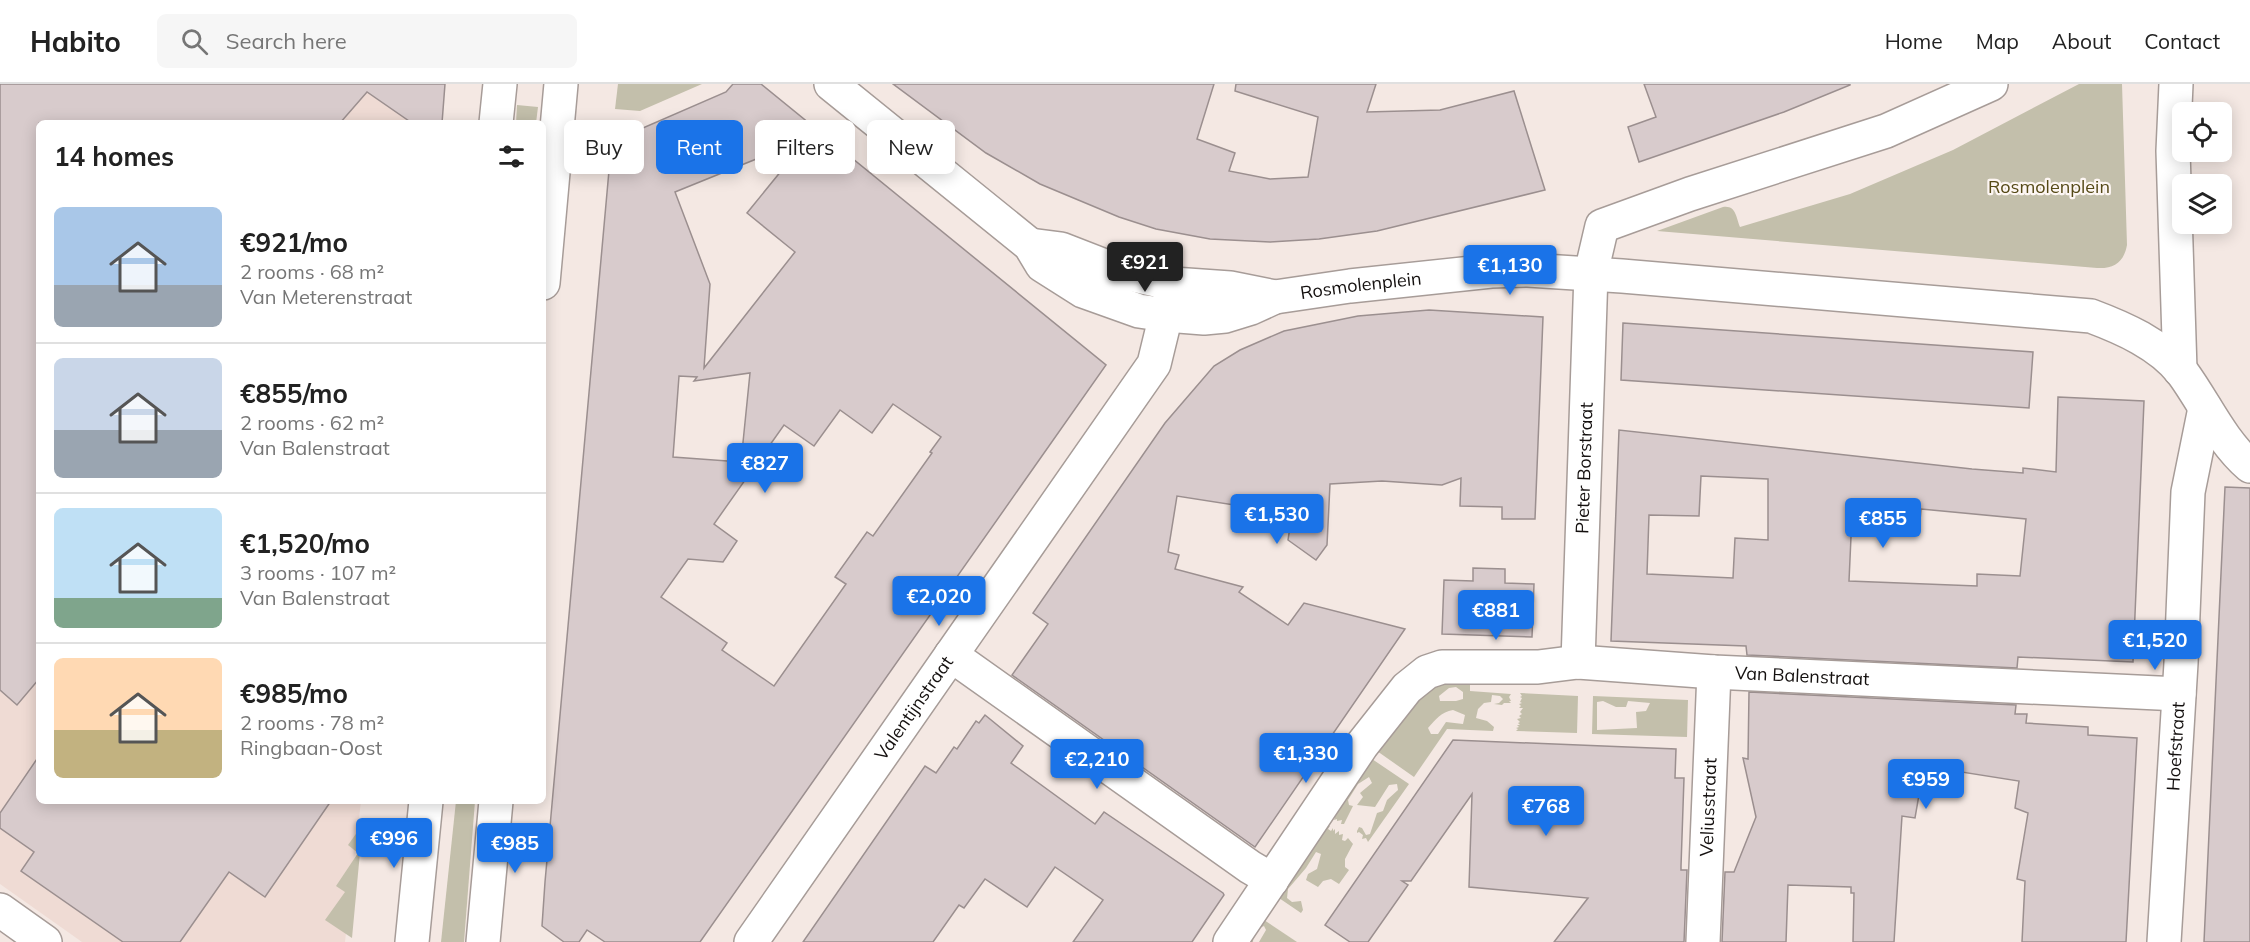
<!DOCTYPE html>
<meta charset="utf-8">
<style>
:root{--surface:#fff;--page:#f6f6f6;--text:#222;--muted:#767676;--line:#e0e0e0;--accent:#1a73e8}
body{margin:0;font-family:Mulish,sans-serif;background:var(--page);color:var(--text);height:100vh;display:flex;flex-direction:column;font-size:22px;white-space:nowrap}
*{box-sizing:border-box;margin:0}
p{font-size:20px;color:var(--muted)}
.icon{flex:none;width:33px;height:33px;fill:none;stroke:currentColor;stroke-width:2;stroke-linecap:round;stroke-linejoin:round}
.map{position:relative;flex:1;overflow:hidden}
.details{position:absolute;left:36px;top:36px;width:510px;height:684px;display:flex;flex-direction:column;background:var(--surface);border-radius:9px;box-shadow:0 3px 15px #0003}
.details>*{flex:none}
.hud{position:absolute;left:564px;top:36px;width:570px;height:54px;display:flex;gap:12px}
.controls{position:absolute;left:2172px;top:18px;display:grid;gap:12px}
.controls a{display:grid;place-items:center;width:60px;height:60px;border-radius:9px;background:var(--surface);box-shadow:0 3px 15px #0003;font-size:30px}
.price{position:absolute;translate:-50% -51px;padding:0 14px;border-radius:6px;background:var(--accent);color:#fff;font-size:20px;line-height:39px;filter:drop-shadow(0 2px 3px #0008)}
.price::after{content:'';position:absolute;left:50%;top:36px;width:18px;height:14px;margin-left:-9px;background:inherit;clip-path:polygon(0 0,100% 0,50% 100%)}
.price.selected{background:#222;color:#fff}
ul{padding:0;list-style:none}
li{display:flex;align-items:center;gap:18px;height:150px;padding:0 18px}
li+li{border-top:2px solid var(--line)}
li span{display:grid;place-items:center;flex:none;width:168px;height:120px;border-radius:9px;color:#555}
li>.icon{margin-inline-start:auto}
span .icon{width:72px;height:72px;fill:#fffc;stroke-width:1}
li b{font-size:26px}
h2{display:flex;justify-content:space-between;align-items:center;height:72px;padding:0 18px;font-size:26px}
.tag{padding:0 21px;border-radius:9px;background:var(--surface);box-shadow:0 3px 15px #0003;font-size:21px;line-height:54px}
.tag.selected{background:var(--accent);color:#fff}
header{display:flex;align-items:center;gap:36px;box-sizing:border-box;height:84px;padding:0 30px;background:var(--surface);border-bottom:2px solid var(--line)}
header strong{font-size:28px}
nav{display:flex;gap:33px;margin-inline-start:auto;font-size:21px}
.search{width:420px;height:54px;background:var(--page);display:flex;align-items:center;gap:15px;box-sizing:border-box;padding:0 21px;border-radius:9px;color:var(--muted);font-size:22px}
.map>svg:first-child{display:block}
.built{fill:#efdbd4}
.green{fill:#c3bfab;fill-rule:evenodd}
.building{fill:#d8cbcc;stroke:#9b8f8f;stroke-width:1.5;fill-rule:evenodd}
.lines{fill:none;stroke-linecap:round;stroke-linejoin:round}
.street-casing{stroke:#a79c98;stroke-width:36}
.secondary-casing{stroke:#a79c98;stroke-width:36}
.street{stroke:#fff;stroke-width:33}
.secondary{stroke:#fff;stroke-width:33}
.labels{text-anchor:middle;stroke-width:4.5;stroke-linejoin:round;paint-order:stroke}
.park-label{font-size:18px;fill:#554916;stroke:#fdf6f3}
.street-label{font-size:18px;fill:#14100f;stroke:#fdf6f3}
</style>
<header>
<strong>Habito</strong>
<div class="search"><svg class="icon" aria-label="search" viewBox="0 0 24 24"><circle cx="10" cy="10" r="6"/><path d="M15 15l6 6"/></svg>Search here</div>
<nav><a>Home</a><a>Map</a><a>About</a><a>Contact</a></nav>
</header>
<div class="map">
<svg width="2250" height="858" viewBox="0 0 2250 858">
<rect width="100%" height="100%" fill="#f4e8e3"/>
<path class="built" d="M0 0H443L439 39H39V717H361L345 858H82L0 800Z"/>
<g class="green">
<path d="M618 0H702L640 27 615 25Z"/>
<path d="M2079 0H2122L2127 161C2124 178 2114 185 2097 184L1657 147 1723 123C1736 121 1736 133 1740 143L1850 110 1953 66Z"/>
<path d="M517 21 538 23 536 39H516Z"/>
<path d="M1470 591V607L1511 610 1509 613 1511 617H1509L1511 619H1504L1502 621 1494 620 1499 619 1503 615 1500 612 1492 611 1491 618 1484 619 1478 625 1476 634 1487 637 1494 643 1493 647 1447 645 1414 693 1377 667 1427 605ZM1456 603 1463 608V615L1456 617H1440L1439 612 1449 604ZM1453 626 1465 631 1463 640 1446 638 1438 650H1431L1428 644C1436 635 1441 628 1453 626Z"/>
<path d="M1520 609 1578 612 1577 649 1516 647 1518 645 1516 644 1519 643 1517 641H1520L1518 639 1520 638 1517 635 1521 634 1519 632 1522 630 1520 628 1523 624H1519L1521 622 1519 620 1522 619 1520 618 1522 614 1520 613 1522 612Z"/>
<path d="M1593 612 1688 616 1687 653 1592 650ZM1603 617 1616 623H1626L1628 617 1650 619 1646 627 1636 628 1637 644 1597 646V618Z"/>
<path d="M1372 675 1409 700 1368 758 1366 754 1362 755 1363 751 1359 748 1357 749V747L1359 743 1362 744 1366 751 1370 750 1377 729 1383 727 1387 716 1398 706 1397 700 1389 701 1375 723 1357 721 1363 713 1360 709 1372 699 1369 693 1358 700 1348 716 1349 721 1353 722 1344 740H1341L1342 736 1337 737V735L1334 736 1335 733H1332Z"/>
<path d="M456 717H475L464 858H441Z"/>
<path d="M1325 742H1330L1328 745 1331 747 1333 744V747L1335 745V750L1339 747V751L1343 750 1342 756 1345 757 1348 754 1353 760 1345 775V783L1349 786 1339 800 1331 795 1323 797 1318 803 1306 796 1308 790 1317 785 1321 770 1316 768 1306 784 1288 805 1287 814 1292 818 1301 817 1303 826 1301 829 1276 812Z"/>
<path d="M358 747H362L352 854 325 836 345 808 336 802 358 769 348 761Z"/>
<path d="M1261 834 1297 858H1259L1266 846 1264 842C1258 844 1253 851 1253 858H1244Z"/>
</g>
<g class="building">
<path d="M0 0H445L442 39H412L367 8 340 39H39V595L17 621 0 606Z"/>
<path d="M733 0H761L1106 281 700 858H605L587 846 579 858H564L542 842 545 798 613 42 643 44 726 8ZM808 54 747 129 795 168 704 284 710 200 675 108ZM750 289 741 378 673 373 679 292 697 293 694 297ZM893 320 941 353 930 368 932 369 873 452 867 448 835 493 846 500 774 602 722 566 727 559 661 513 688 475 723 478 737 457 714 440 784 341 814 362 840 326 872 349Z"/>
<path d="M893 0H1214L1197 55 1235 69 1229 87 1270 95 1308 93 1318 33 1235 7 1236 0H1376L1367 28 1440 26 1514 7 1545 106 1377 147 1319 155 1270 158 1210 155 1156 145 1119 133 1040 100 986 69Z"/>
<path d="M1644 0H1850V1L1784 28 1639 78 1628 43 1656 33Z"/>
<path d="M1429 226 1543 233 1535 435H1502V423L1460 422 1461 394 1442 401 1382 397 1330 400 1327 461 1316 476 1288 456 1292 430 1177 412 1168 468 1179 471 1175 485 1243 503 1239 508 1288 541 1304 519 1405 545 1255 763 1012 591 1048 540 1033 529 1165 339 1214 282 1240 266 1284 247 1358 232Z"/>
<path d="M1623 239 2033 268 2029 324 1621 296Z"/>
<path d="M2058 313 2144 317 2133 578 2018 573 2017 584 1747 571 1746 562 1611 557 1619 346 1972 385 2023 389V384L2056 388ZM1701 392 1768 395V456L1735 454 1733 494 1647 490 1649 431 1699 432ZM1921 425 2026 435 2020 492 1977 490V502L1849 497 1852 431 1920 437Z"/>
<path d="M2225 403 2250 404V858H2204Z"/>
<path d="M1473 484 1505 485V499L1534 500 1532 553 1442 550 1444 496 1473 497Z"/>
<path d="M1749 608 2016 621 2015 630H2027L2026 639 2088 643V651L2137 654 2126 858H2022L2025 797 2017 795 2028 729 2015 724 2019 697 1924 682 1915 734 1902 732 1894 858H1853L1854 809H1851V803L1788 801 1786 858H1722L1725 788H1734L1756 733 1743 674 1748 675Z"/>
<path d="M985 631 1023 662 1011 679 1095 740 1104 728 1223 809 1224 811 1192 858H1073L1103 816 1055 783 1027 823 985 795 964 824 959 821 933 858H803L925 682 936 689 954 663 957 665 976 637 979 639Z"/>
<path d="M1453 656 1676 665 1675 694H1684L1681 782V786H1687L1684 858H1554L1588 814 1469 803 1472 710 1411 797H1402L1408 801 1368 858H1350L1325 841Z"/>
<path d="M39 672V717H331L265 813 229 788 180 858H123L21 787 34 768 0 744V729Z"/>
</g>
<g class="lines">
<defs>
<g id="street">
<path d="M2176 0 2173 67 2180 286"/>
<path d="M951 571 1250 783 1272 796"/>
<path id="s1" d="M1578 578 1591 189 1602 142 1690 110 1886 47 1991 0"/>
<path d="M0 826 45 858"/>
<path id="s2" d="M751 858 1154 280 1173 202"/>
<path id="s3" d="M1230 858 1362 661 1407 604 1427 588 1442 583H1538L1578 578 1714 588 2179 610"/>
<path id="s4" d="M1703 858 1714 588"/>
<path id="s5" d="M2164 858 2181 579 2188 408 2205 324"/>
</g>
<g id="secondary">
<path id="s6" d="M831 0 1030 161 1042 181 1083 207 1139 227 1166 231 1204 234 1225 232 1251 224 1275 213 1350 202 1491 187 1528 186 1622 192 2091 232C2123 244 2160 260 2182 288 2205 319 2220 356 2250 382"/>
<path d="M496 39 500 0"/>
<path d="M1030 161 1061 165 1120 188 1173 200 1230 204 1275 213"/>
<path d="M543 199 561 0"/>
<path d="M412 858 426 717"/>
<path d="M483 858 496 717"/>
</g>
</defs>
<use href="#street" class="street-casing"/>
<use href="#secondary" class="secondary-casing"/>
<use href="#street" class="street"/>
<use href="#secondary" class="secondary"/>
</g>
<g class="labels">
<g class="park-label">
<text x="2049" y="109">Rosmolenplein</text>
</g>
<g class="street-label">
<text dy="6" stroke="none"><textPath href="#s6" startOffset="614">Rosmolenplein</textPath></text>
<text dy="6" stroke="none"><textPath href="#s1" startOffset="194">Pieter Borstraat</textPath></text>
<text dy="6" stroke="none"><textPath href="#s3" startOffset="712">Van Balenstraat</textPath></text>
<text dy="6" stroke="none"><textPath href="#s2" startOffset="285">Valentijnstraat</textPath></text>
<text dy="6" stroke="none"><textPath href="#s5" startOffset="196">Hoefstraat</textPath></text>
<text dy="6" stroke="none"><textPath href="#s4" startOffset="135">Veliusstraat</textPath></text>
</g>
</g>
</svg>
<div class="controls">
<a><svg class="icon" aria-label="locate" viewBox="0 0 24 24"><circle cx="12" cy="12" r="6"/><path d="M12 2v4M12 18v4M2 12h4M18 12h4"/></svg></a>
<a><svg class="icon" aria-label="layers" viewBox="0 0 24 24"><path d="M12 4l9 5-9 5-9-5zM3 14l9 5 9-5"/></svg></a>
</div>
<b class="price selected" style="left:1145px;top:209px">€921</b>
<b class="price" style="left:1510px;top:212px">€1,130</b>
<b class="price" style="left:765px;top:410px">€827</b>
<b class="price" style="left:1277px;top:461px">€1,530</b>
<b class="price" style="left:1883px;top:465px">€855</b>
<b class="price" style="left:939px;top:543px">€2,020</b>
<b class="price" style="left:1496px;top:557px">€881</b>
<b class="price" style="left:2155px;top:587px">€1,520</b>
<b class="price" style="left:1306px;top:700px">€1,330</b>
<b class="price" style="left:1097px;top:706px">€2,210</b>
<b class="price" style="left:1926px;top:726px">€959</b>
<b class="price" style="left:1546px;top:753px">€768</b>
<b class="price" style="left:394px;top:785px">€996</b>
<b class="price" style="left:515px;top:790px">€985</b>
<div class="hud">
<a class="tag">Buy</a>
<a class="tag selected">Rent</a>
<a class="tag">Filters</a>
<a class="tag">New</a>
</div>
<section class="details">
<h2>14 homes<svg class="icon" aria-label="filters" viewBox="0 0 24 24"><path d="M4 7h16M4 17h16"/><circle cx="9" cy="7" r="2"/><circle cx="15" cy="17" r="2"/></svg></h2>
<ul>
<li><span style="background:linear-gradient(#a9c7e8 65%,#9aa5b1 0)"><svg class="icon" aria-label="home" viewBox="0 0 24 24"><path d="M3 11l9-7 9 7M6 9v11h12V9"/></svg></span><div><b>€921/mo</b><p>2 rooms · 68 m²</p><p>Van Meterenstraat</p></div></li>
<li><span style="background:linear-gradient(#c9d6e8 60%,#9aa5b1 0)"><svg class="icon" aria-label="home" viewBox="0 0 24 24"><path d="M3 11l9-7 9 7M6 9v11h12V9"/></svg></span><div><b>€855/mo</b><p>2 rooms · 62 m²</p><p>Van Balenstraat</p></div></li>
<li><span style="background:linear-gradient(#bfe0f5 75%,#7fa58c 0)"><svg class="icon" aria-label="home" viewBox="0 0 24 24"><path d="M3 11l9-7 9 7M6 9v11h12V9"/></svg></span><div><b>€1,520/mo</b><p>3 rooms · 107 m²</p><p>Van Balenstraat</p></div></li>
<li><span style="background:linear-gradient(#ffd9b3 60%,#c2b280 0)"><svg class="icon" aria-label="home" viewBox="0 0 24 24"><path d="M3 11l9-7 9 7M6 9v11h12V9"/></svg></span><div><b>€985/mo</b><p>2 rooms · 78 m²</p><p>Ringbaan-Oost</p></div></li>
</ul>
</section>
</div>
